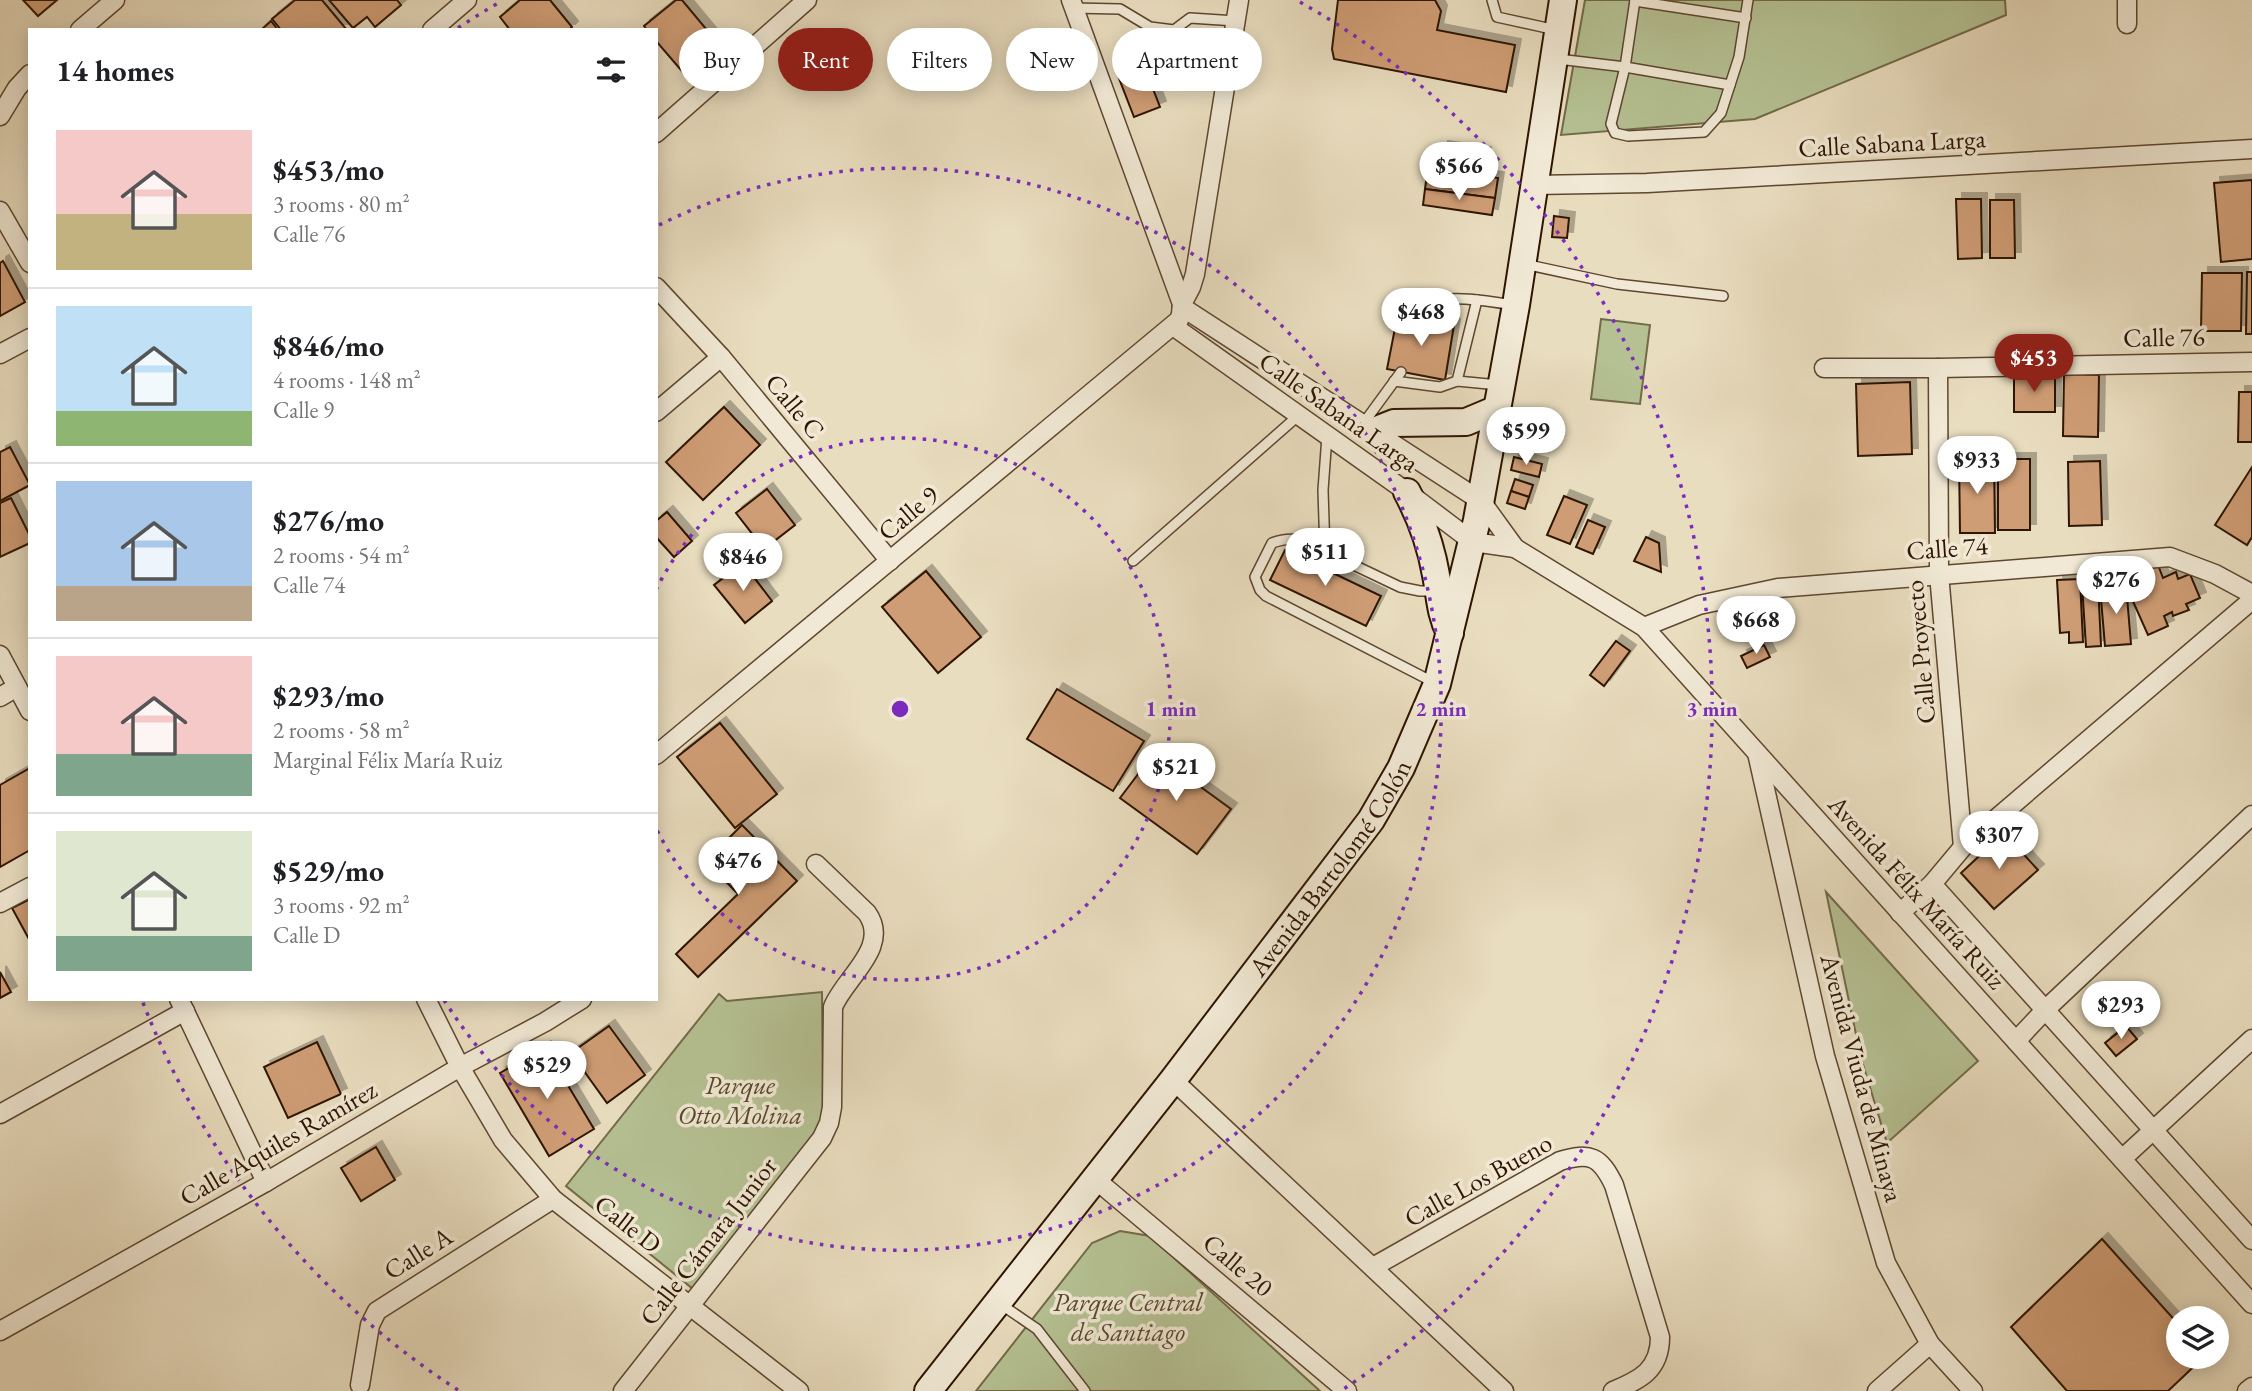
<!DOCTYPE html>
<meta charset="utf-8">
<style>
:root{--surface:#fff;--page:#f6f6f6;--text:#202124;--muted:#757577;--line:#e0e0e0;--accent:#8f2418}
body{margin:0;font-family:"EB Garamond",serif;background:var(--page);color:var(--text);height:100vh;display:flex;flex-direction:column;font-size:26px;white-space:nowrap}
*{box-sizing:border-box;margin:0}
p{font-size:23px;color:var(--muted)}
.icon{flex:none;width:38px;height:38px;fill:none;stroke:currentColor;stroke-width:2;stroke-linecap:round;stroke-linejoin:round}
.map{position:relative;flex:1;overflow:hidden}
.details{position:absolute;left:28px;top:28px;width:630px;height:973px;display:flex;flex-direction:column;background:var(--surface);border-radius:0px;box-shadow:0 4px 18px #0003}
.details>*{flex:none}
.hud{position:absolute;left:679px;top:28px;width:665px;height:63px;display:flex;gap:14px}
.controls{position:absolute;left:2166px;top:1306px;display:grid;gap:14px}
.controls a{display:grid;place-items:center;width:63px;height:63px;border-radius:50%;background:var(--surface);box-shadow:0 4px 18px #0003;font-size:35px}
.price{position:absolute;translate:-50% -60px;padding:0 16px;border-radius:24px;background:#fff;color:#222;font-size:23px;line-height:46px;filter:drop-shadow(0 2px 4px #0008)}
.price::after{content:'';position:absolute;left:50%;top:42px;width:21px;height:16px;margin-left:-10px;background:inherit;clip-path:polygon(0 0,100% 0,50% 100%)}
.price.on{background:var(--accent);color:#fff}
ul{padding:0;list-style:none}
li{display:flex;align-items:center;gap:21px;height:175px;padding:0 28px}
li+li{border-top:2px solid var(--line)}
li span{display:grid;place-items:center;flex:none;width:196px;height:140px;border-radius:0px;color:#555}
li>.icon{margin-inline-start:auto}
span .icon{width:84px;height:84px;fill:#fffc;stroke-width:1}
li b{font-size:30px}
h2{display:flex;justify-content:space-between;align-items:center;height:84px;padding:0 28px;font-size:30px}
.tag{padding:0 24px;border-radius:32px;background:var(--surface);box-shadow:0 4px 18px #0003;font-size:24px;line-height:63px}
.tag.on{background:var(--accent);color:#fff}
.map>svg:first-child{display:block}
.green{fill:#b5c193;stroke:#726b4a;stroke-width:2}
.building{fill:#cf9d75;stroke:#2f1500;stroke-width:2;filter:url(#shadow)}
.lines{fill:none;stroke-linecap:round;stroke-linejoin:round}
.lane-casing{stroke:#5e4730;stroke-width:12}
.street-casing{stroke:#5e4730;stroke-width:21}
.secondary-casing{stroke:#2f1500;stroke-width:30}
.lane{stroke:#f1e9d5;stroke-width:9}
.street{stroke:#f1e9d5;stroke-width:18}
.secondary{stroke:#f1e9d5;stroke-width:26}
.ring{fill:none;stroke:#7b2cbf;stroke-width:3.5;stroke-dasharray:3.5 7}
.labels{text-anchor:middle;stroke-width:7;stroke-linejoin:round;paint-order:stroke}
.street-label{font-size:26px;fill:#2f1500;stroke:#f1e9d5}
.park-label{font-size:26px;font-style:italic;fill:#57492c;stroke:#f1e9d5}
.centre{fill:#7b2cbf;stroke:#f1e9d5;stroke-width:3.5}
.ring-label{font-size:21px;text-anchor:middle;font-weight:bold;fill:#7b2cbf;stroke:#f1e9d5;stroke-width:7;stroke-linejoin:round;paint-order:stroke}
</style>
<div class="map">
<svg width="2252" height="1391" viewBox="0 0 2252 1391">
<defs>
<filter id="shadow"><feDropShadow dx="6" dy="-6" stdDeviation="0" flood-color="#0004"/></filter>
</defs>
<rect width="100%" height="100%" fill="#e9ddbf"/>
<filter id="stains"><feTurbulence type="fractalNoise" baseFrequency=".00286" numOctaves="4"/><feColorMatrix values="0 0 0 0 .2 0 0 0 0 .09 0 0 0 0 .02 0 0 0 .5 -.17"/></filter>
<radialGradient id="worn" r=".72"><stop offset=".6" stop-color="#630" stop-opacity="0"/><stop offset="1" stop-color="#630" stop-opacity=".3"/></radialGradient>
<g class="green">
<path d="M1585 0H2005L2006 15 1755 119 1561 135Z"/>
<path d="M1601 319 1650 325 1640 404 1591 399Z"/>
<path d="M1826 892 1978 1061 1887 1143 1861 1058Z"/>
<path d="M822 992 823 1119 820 1129 693 1289 566 1186 719 994 727 1001Z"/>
<path d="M1120 1231 1150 1236 1320 1391H976L1092 1243Z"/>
</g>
<g class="building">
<path d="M23 0H57L38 16Z"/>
<path d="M295 0H322L347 30H281L272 19Z"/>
<path d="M329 0H397L401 5 375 27 367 17 353 28Z"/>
<path d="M520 0H550L572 27 569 30H510L500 17Z"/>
<path d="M676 0H682L722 48 687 77 656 41V30H647L644 26Z"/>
<path d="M1338 0H1435L1441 11 1437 30 1515 45 1506 92 1334 59 1332 49Z"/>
<path d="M271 21 278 30H261Z"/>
<path d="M1141 58 1160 107 1134 117 1115 68Z"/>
<path d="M1442 147 1485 153 1482 169 1439 163Z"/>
<path d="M1428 168 1498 178 1495 198 1425 189Z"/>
<path d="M2252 180V259L2221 262 2214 183Z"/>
<path d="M1425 189 1495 198 1492 215 1423 205Z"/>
<path d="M1956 199H1981L1982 258 1958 259Z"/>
<path d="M1990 200H2014L2015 258H1990Z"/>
<path d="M1554 216 1569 218 1567 238 1552 237Z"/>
<path d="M3 261 25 302 0 316V263Z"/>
<path d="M2247 272H2252V334H2246Z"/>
<path d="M2202 273H2242L2241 331H2201Z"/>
<path d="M1397 318 1454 325 1445 380 1387 369Z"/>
<path d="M2064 374 2099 375 2098 437 2063 436Z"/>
<rect x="2014" y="377" width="41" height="35"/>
<path d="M1910 382 1912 454 1858 456 1856 384Z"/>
<path d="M2239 392H2252V442H2238Z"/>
<path d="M724 407 760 445 703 500 666 462Z"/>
<path d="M10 447 30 485 0 501V452Z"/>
<path d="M1514 457 1542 464 1539 477 1511 470Z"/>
<path d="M1959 458H1994L1995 533H1960Z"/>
<rect x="1998" y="459" width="32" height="71"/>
<path d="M2100 461 2102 525 2069 526 2068 462Z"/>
<path d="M2252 467V537L2247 545 2215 525Z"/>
<path d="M1515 479 1533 485 1529 497 1511 491Z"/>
<path d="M767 489 795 525 764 549 736 513Z"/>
<path d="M1511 491 1529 497 1525 509 1507 503Z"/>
<path d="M1564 496 1587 505 1570 544 1547 535Z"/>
<path d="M11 498 30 536V543L0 557V503Z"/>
<path d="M667 512 692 541 674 557 656 537V521Z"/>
<path d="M1588 520 1605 527 1593 554 1576 547Z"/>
<path d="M1646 537 1659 543 1661 572 1634 561Z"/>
<path d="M1285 550 1381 596 1366 626 1270 580Z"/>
<path d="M743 563 772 601 745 623 714 585Z"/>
<path d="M2158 565 2163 578 2176 572 2178 579 2190 574 2200 598 2186 604 2189 610 2173 616 2172 612 2164 616 2168 626 2148 635 2127 588 2141 582 2147 570Z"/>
<path d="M926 571 981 637 938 673 882 607Z"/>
<path d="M2080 579 2083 642 2069 643V632L2060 633 2057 580Z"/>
<path d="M2098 583 2101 646 2086 647 2082 584Z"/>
<path d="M2126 585 2131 644 2105 646 2100 587Z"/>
<path d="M1616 641 1630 651 1604 686 1590 675Z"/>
<path d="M1764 645 1770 657 1747 668 1741 656Z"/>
<path d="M1057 689 1144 741 1113 791 1027 739Z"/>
<path d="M720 723 777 794 735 828 677 757Z"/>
<path d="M1154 753 1231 809 1197 854 1120 798Z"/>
<path d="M30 768V850L0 867V785Z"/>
<path d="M742 825 797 881 698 977 676 954 738 894 706 861Z"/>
<path d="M2004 833 2038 870 1994 909 1961 873Z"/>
<path d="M30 899V941L12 908Z"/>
<path d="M0 972 11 992 0 998Z"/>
<path d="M609 1026 645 1075 607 1103 571 1053Z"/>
<path d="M2126 1026 2137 1039 2116 1056 2105 1043Z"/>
<path d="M317 1042 341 1094 288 1118 264 1067Z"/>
<path d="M545 1047 594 1129 549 1156 500 1073Z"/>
<path d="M376 1147 395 1180 361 1201 341 1168Z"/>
<path d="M2102 1239 2179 1325V1356H2205L2168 1391H2067L2011 1327Z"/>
</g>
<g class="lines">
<defs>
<g id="lane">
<path d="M1492 0 1497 17 1556 30"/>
<path d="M1635 0 1625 67 1611 124 1615 133 1628 136 1704 132 1721 113 1739 57 1748 0"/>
<path d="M1635 1 1746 18"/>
<path d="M1073 8 1120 9 1150 27 1174 30 1190 18 1236 21"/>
<path d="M1558 59 1625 67 1730 85"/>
<path d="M1524 264 1617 284 1723 296"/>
<path d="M1426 321C1429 316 1433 306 1438 302 1449 294 1500 303 1514 305"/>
<path d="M1394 381 1440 387 1457 381 1499 385"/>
<path d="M1457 381 1477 300"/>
<path d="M1363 424 1401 372"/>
<path d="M1325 552 1323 490 1327 436"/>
<path d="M1133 561 1299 415"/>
<path d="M1435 683 1266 596 1260 590 1255 577 1272 543C1282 539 1290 538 1301 540L1400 587 1420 591H1428L1436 588"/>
<path d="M999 1303 1037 1329 1085 1391"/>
</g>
<g id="street">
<path d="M2127 0V24"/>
<path d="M80 30 115 0"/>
<path d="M432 30 467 0"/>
<path d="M0 116 17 88 30 74"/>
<path d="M656 133 807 0"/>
<path d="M1534 185 1647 183 2252 149"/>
<path d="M0 211 30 263"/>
<path d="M656 287 721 357 890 561"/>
<path d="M1182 304 1191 287 1195 274 1239 0"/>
<path d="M1182 307 1481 501 1515 548 1644 627 2252 1304"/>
<path d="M1173 326 1407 492 1473 542 1515 548"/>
<path d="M0 354 30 338"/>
<path d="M1824 368H1938L2252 362"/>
<path d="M1938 368 1939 574 1963 847"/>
<path d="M656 412 721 357"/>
<path d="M1644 627 1699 605 1778 588 2170 557 2215 574 2252 594"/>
<path d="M0 655 30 711"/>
<path d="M0 697 17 687"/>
<path d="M1757 753 1825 1056 1886 1263 1930 1344 1973 1391"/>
<path d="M656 755 1179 320 1181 314 1182 304 1071 0"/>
<path d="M1932 884 2252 1240"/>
<path d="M0 903 30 887"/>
<path d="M1900 913 1932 884 1963 847 2252 600"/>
<path d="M179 999 266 1182"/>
<path d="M426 999 460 1067 503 1140 553 1199 799 1391"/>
<path d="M2016 1041 2046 1009 2252 815"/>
<path d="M1173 1080 1504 1391"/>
<path d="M0 1114 185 1011"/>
<path d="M2122 1159 2252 1039"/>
<path d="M1095 1179 1347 1391"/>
<path d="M1373 1267 1560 1161C1590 1152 1600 1156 1614 1185L1660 1337C1660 1370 1640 1380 1613 1391"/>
<path d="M0 1331 266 1182 460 1067 545 1022 582 999"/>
<path d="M360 1385 370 1325 377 1311 553 1199"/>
<path d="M623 1391 822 1138 829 1123 832 1107 833 1007C845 977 891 947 867 913L816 864"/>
<path d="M1877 1391 1930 1344"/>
<path d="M2247 1391 2252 1387"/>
</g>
<g id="secondary">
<path d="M1374 431 1394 423 1466 422 1497 409"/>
<path d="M1407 492C1421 518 1431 546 1436 575 1440 595 1440 614 1450 633"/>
<path id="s1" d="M928 1391 1173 1080 1371 820 1401 768 1437 684 1477 520 1516 305 1563 0"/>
</g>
</defs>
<use href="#lane" class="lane-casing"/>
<use href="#street" class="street-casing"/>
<use href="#secondary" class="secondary-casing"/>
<use href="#lane" class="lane"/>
<use href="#street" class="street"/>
<use href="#secondary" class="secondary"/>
</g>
<g class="ring">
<path d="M656 590A271 271 0 1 1 656 828"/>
<path d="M659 225A541 541 0 1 1 444 1000"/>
<path d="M458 1390A812 812 0 0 1 142 1000M458 28A812 812 0 0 1 500 2M1300 2A812 812 0 0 1 1342 1390"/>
</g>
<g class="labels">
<g class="street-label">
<text transform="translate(1892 143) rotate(-3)" y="9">Calle Sabana Larga</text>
<text transform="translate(2164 337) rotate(-1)" y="9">Calle 76</text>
<text transform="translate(795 406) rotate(50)" y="9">Calle C</text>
<text transform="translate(1339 412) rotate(35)" y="9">Calle Sabana Larga</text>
<text transform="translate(908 513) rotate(-40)" y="9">Calle 9</text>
<text transform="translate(1947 548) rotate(-4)" y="9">Calle 74</text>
<text transform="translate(1920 652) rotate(-95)" y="9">Calle Proyecto</text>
<text dy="9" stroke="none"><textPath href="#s1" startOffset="660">Avenida Bartolomé Colón</textPath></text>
<text transform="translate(1917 892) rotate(48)" y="9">Avenida Félix María Ruiz</text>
<text transform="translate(1862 1078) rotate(75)" y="9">Avenida Viuda de Minaya</text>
<text transform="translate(278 1143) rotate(-30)" y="9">Calle Aquiles Ramírez</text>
<text transform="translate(1478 1180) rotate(-29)" y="9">Calle Los Bueno</text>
<text transform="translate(628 1224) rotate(38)" y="9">Calle D</text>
<text transform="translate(708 1241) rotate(-52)" y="9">Calle Cámara Junior</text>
<text transform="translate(418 1253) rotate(-32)" y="9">Calle A</text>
<text transform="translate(1238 1265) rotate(40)" y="9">Calle 20</text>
</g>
<g class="park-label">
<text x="740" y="1094">Parque<tspan x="740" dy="30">Otto Molina</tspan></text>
<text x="1128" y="1311">Parque Central<tspan x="1128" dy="30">de Santiago</tspan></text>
</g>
</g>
<circle cx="900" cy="709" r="10" class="centre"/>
<g class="ring-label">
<text x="1171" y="716">1 min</text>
<text x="1441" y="716">2 min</text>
<text x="1712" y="716">3 min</text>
</g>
<rect width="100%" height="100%" filter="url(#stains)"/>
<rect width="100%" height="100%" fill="url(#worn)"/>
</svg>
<div class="controls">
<a><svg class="icon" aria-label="layers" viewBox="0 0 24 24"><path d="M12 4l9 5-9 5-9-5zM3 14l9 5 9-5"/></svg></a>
</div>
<b class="price" style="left:1459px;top:202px">$566</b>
<b class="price" style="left:1421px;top:348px">$468</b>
<b class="price on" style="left:2034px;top:394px">$453</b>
<b class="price" style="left:1526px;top:467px">$599</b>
<b class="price" style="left:1977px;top:496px">$933</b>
<b class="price" style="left:1325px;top:588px">$511</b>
<b class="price" style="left:743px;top:593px">$846</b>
<b class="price" style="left:2116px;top:616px">$276</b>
<b class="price" style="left:1756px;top:656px">$668</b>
<b class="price" style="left:1176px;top:803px">$521</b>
<b class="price" style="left:1999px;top:871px">$307</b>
<b class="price" style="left:738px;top:897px">$476</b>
<b class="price" style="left:2121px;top:1041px">$293</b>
<b class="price" style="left:547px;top:1101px">$529</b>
<div class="hud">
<a class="tag">Buy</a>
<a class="tag on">Rent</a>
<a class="tag">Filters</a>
<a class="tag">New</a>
<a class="tag">Apartment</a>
</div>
<section class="details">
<h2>14 homes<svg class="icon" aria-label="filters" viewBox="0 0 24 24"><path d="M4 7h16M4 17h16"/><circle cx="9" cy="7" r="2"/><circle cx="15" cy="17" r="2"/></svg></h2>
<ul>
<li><span style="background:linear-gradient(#f6c9c9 60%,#c2b280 0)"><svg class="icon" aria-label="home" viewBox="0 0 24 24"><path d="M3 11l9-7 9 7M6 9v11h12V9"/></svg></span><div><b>$453/mo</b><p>3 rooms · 80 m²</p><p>Calle 76</p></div></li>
<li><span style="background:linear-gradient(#bfe0f5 75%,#8fb573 0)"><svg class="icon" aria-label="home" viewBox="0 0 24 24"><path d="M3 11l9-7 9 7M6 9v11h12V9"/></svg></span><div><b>$846/mo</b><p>4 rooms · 148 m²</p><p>Calle 9</p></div></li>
<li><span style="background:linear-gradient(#a9c7e8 75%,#b9a48a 0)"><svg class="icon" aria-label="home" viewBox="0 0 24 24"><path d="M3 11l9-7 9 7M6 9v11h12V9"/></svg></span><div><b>$276/mo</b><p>2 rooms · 54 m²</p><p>Calle 74</p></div></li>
<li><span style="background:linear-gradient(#f6c9c9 70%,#7fa58c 0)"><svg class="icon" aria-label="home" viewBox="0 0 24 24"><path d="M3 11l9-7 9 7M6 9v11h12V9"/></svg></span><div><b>$293/mo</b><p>2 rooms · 58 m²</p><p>Marginal Félix María Ruiz</p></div></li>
<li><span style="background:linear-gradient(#dfe7d0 75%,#7fa58c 0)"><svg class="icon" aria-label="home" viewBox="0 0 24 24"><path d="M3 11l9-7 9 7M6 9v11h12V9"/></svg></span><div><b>$529/mo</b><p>3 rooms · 92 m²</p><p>Calle D</p></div></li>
</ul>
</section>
</div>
